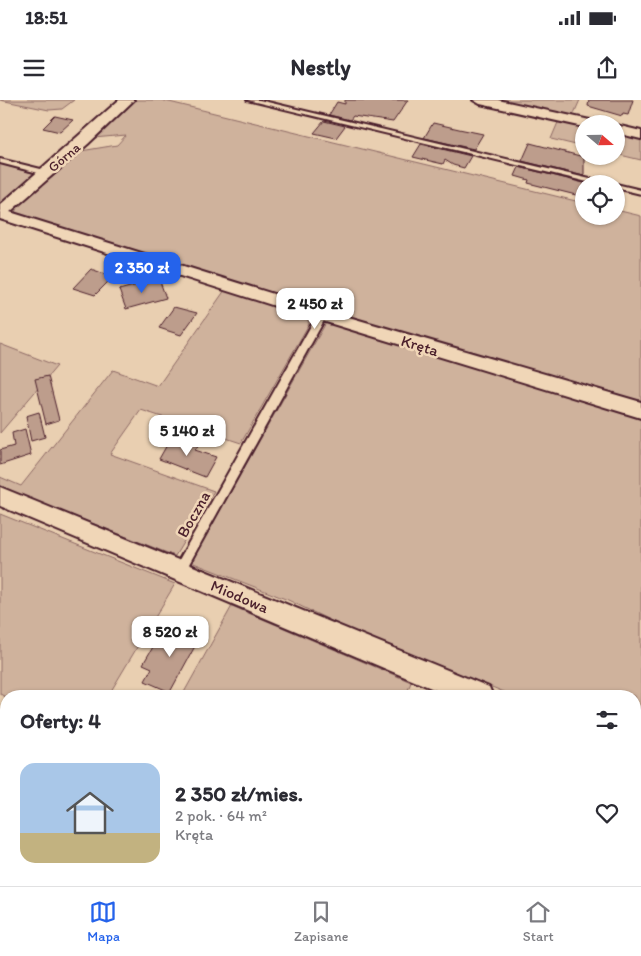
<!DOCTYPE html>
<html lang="pl">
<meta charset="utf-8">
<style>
:root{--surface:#fff;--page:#f2f2f3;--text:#2b2b33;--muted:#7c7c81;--line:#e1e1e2;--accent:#2563eb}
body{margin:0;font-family:Itim,sans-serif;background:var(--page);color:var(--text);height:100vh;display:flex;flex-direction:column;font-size:19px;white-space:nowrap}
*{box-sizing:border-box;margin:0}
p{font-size:16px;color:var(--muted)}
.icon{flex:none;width:28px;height:28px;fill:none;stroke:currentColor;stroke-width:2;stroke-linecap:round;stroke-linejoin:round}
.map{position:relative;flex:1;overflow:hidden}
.side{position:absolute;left:0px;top:590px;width:641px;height:196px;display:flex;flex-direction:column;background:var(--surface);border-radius:20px 20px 0 0;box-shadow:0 1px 4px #0004}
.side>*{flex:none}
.needle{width:32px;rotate:110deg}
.controls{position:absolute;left:575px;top:15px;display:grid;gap:10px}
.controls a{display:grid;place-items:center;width:50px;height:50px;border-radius:50%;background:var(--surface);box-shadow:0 1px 4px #0004;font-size:25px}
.price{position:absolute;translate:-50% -42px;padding:0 11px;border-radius:10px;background:#fff;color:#222;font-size:16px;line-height:32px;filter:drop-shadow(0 1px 2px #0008)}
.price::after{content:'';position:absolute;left:50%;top:30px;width:15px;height:11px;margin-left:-8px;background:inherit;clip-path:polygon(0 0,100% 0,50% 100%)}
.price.active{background:var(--accent);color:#fff}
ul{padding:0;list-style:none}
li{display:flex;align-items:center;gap:15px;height:125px;padding:0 20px}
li+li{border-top:1px solid var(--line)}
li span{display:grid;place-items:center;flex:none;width:140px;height:100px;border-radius:15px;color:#555}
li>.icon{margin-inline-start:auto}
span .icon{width:60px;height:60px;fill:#fffc;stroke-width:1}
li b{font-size:21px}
h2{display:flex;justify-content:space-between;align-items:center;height:60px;padding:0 20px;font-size:21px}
.status{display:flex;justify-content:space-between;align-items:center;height:35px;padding:0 25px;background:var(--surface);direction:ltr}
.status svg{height:14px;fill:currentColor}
header{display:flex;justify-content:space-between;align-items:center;height:65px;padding:0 20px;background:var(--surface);font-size:22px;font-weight:700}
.tab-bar{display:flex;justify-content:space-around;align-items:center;height:70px;border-top:1px solid var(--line);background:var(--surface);font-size:14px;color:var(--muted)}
.tab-bar a{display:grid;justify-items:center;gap:2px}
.tab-bar .active{color:var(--accent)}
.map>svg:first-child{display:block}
.green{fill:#cfb29c;stroke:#8c6864}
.building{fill:#bd9d8c;stroke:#4a1f2b}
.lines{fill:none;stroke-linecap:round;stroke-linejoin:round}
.lane-casing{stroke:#4a1f2b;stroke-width:4}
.street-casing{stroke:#4a1f2b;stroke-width:4}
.lane{fill:#f0d6b7;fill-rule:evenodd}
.street{fill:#f0d6b7;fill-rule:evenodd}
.labels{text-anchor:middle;stroke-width:5;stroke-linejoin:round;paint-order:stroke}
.far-street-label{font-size:14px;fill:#4a1f2b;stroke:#f0d6b7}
.street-label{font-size:16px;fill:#4a1f2b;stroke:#f0d6b7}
</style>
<div class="status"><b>18:51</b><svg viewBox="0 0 49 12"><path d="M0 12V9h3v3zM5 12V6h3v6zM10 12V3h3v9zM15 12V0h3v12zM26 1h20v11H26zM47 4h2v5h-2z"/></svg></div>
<header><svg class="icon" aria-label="menu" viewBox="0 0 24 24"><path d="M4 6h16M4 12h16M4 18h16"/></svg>Nestly<svg class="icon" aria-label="share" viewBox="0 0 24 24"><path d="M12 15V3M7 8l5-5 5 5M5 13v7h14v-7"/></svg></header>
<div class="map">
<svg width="641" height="786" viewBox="0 0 641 786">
<rect width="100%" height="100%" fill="#e9cfb1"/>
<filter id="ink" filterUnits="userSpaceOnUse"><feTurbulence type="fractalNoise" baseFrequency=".02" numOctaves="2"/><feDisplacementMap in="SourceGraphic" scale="10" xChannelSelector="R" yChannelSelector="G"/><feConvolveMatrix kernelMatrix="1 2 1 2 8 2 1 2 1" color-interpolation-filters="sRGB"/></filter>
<g filter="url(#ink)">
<g class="green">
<path d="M0 0H74L62 9 49 10Z"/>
<path d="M135 0H161L584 103V116H616V110L641 116V304L231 181 15 113 18 104 60 71 81 51 117 45 126 35 94 38Z"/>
<path d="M489 0H580L572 18Z"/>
<path d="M559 20 584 26V47L551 39Z"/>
<path d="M616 33 641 38V60L616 54Z"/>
<path d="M0 64 36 74 0 104Z"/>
<path d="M225 190 307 216 309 224 241 343 141 310 110 354 214 391 175 456 0 387V377L21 386 113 270 158 286Z"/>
<path d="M327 221 641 313V648L635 645V596H514L344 527 288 500 191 462Z"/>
<path d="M0 244 57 266 0 333Z"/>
<path d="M0 414 175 484 108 596 6 597 0 594Z"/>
<path d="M232 506 411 582 406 596H182Z"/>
<path d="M635 676 641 679V786H428L430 780H635Z"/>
</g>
<g class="building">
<path d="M345 0H408L393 22 353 16 350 20 329 15 337 2 345 4Z"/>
<path d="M589 0H633L628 15 623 14 622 16 588 6Z"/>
<path d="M55 16 73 20 60 32 43 28Z"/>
<path d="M324 21 345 26 336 38 314 33Z"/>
<path d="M433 23 459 29 483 34 474 49 424 38Z"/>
<path d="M530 43 584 57V76L522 61Z"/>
<path d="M421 44 471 56 464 68 453 65 445 60 443 64 413 57Z"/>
<path d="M519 67 584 83V97L528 83 529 80 515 76Z"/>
<path d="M91 169 113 177 95 195 73 188Z"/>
<path d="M159 179 166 198 126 209 119 190Z"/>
<path d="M174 207 197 213 181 235 159 228Z"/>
<path d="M48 276 59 320 46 324 35 279Z"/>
<path d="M39 312 45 337 31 341 26 316Z"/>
<path d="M25 329 31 355 0 365V350L14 346 12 333Z"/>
<path d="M172 336 198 346 195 350 216 357 205 377 159 359Z"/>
<path d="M182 528 200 537 170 592 145 581 152 568 143 564 163 530 178 536Z"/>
</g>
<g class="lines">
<defs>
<g id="lane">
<path d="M247 0H259L611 84H596Z"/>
<path d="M0 59 49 71 50 73 46 75 0 63Z"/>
<path d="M615 84H616L641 90V94L616 88Z"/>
<path d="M322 212 327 215 183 475 179 477 175 475 173 471 175 467 317 215Z"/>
</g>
<g id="street">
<path d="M119 0H134L88 44 10 112 328 211 641 302V318L316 219 0 119V105Z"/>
<path d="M473 0H498L590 20 597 24H584V27L480 4Z"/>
<path d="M616 25 641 31V39L616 33Z"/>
<path d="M0 387 489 587 493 596H450L0 406Z"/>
<path d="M635 648 641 650V676L635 674Z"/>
</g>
</defs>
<use href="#lane" class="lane-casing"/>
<use href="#street" class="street-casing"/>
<use href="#lane" class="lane"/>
<use href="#street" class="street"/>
</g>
</g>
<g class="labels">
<g class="far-street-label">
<text transform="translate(64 57) rotate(-40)" y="5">Górna</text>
</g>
<g class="street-label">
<text transform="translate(420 245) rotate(17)" y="6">Kręta</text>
<text transform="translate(193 414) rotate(-60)" y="6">Boczna</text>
<text transform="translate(240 496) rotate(23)" y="6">Miodowa</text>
</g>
</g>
</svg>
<div class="controls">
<a><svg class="needle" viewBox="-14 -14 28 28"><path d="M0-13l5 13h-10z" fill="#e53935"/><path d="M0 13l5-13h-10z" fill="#7c7c81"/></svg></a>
<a><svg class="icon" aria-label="locate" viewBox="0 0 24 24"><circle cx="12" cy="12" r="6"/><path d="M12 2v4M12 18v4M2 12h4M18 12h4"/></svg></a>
</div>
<b class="price active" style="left:142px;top:194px">2 350 zł</b>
<b class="price" style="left:315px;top:230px">2 450 zł</b>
<b class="price" style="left:187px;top:357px">5 140 zł</b>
<b class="price" style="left:170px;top:558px">8 520 zł</b>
<section class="side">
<h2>Oferty: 4<svg class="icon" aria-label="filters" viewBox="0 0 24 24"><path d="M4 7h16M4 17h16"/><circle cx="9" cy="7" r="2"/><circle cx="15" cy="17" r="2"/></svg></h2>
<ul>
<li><span style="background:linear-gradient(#a9c7e8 70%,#c2b280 0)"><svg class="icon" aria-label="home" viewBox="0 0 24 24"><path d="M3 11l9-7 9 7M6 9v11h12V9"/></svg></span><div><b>2 350 zł/mies.</b><p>2 pok. · 64 m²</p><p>Kręta</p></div><svg class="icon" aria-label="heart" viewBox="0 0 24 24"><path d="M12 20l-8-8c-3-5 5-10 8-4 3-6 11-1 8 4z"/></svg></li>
</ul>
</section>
</div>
<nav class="tab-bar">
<a class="active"><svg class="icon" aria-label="map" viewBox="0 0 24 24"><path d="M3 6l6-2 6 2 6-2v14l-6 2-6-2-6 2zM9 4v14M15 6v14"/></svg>Mapa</a>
<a><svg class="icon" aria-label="saved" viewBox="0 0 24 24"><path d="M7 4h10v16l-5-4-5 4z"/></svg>Zapisane</a>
<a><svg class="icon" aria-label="home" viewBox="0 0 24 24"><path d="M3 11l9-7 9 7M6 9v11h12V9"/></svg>Start</a>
</nav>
